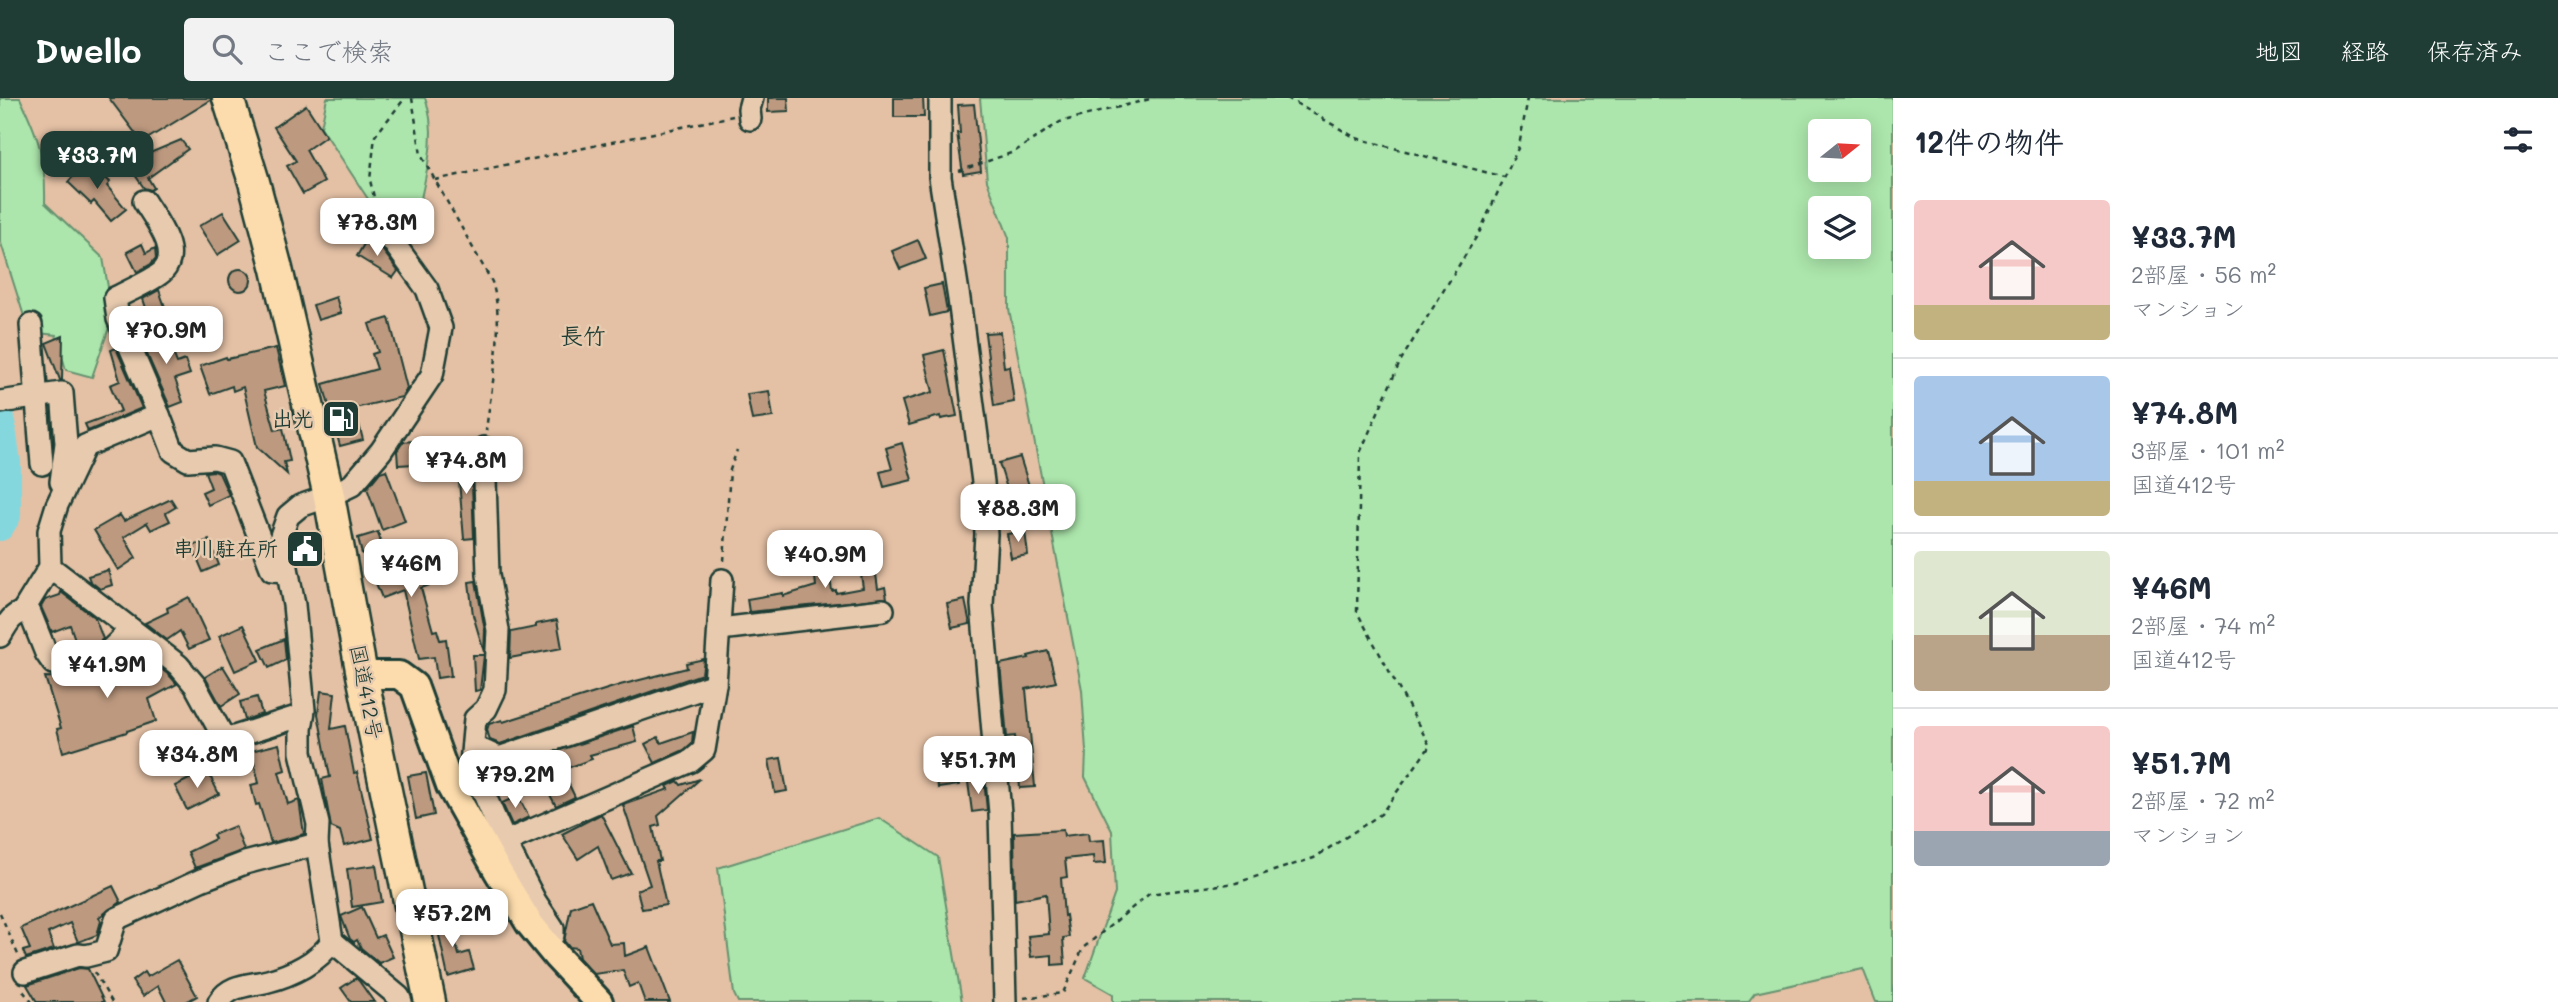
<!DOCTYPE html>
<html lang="ja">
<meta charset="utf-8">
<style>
:root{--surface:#fff;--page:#f2f2f3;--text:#1f2937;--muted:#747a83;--line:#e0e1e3;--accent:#1f3d34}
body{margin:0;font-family:Mali,"Klee One",sans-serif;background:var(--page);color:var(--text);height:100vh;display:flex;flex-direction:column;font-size:26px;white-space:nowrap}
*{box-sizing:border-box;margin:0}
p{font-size:23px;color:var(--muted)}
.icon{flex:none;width:38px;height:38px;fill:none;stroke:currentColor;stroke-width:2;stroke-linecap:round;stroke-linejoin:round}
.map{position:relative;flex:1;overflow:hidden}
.details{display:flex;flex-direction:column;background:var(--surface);width:665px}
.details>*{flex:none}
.needle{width:46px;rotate:72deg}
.tools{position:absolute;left:1808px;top:21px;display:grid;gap:14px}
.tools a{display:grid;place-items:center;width:63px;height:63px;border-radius:7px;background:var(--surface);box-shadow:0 4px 18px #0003;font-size:35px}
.price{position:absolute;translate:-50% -60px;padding:0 16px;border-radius:14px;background:#fff;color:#222;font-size:23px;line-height:46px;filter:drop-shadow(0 2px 4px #0008)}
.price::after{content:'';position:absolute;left:50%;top:42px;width:21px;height:16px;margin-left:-10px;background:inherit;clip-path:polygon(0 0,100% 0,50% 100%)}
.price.current{background:var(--accent);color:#fff}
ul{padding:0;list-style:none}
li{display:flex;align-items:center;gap:21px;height:175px;padding:0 21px}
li+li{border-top:2px solid var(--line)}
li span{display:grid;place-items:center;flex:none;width:196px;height:140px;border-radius:7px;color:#555}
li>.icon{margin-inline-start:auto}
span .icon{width:84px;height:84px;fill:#fffc;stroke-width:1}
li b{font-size:30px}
h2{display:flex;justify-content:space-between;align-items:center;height:84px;padding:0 21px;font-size:30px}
header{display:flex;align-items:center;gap:42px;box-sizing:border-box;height:98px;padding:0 35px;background:var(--accent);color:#fff}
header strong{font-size:33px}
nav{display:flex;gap:38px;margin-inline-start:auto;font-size:24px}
.search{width:490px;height:63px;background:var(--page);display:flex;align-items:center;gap:18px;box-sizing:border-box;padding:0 24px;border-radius:7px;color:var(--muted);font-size:26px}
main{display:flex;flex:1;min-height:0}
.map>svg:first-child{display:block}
.green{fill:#ace6ac;stroke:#669270;stroke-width:2;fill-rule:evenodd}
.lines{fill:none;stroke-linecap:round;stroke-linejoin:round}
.river{stroke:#85d7de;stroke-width:28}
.building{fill:#bd997f;stroke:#1f3d34;stroke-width:2}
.minor-casing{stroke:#1f3d34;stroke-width:26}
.major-casing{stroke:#1f3d34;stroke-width:32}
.highway-casing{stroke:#1f3d34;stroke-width:35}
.path{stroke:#1f3d34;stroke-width:2.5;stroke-dasharray:5 5;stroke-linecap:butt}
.minor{stroke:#e8cbaf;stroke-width:21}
.major{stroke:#fcdcac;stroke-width:26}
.highway{stroke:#fcdcac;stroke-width:30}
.labels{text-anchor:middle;stroke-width:5;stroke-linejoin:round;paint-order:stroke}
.poi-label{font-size:21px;font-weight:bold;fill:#1f3d34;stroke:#e8cbaf;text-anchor:end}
.street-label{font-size:21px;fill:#1f3d34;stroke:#e8cbaf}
.neighbourhood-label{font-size:23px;font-weight:bold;fill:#1f3d34;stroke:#e8cbaf}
</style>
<header>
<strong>Dwello</strong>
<div class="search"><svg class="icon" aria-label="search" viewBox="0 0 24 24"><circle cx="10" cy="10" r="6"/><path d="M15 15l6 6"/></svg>ここで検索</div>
<nav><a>地図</a><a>経路</a><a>保存済み</a></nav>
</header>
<main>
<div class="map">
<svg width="1893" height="904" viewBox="0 0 1893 904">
<rect width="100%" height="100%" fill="#e4c1a5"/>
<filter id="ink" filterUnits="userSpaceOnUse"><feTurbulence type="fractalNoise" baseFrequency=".0143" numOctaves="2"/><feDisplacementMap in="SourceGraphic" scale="14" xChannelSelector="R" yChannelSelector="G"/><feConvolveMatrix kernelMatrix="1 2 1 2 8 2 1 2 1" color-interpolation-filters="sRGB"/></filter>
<g filter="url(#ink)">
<g class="green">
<path d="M0 0H20C39 40 46 60 45 105L103 160 113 218 92 279 66 272 56 237 29 234 0 142Z"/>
<path d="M327 0H425C439 36 425 78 418 115L388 126 368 101 321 29Z"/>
<path d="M980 0H1893V904H1876L1863 871 1755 895 1748 904H1113V896L1085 880 1115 795 1112 733 1085 679 1086 653 1082 592 1009 211V140L987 83ZM1858 33V72H1820V33ZM1858 110V149H1820V110Z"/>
<path d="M879 720 938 759 962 904H738L734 896 718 770Z"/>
</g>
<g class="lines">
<path class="river" d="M0 316 7 365V418L0 429"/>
</g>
<g class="building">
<path d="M109 0H211V2L142 44Z"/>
<path d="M768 0H788L789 13 768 14Z"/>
<path d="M894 0H923L924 19H894Z"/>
<path d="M974 6 981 73 963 76 957 35H960L958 7Z"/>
<path d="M306 7 326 38 306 52 324 84 303 96 287 68 296 63 274 29Z"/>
<path d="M90 33 109 48 101 58 83 43Z"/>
<path d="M181 42 188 51 148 80 154 90 151 92 144 90 119 54 131 46 138 60Z"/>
<path d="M87 63 110 84 107 88 126 111 111 123 94 103 91 106 68 84Z"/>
<path d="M223 114 241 142 217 157 199 128Z"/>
<path d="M367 141 381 150 398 173 393 180 357 158Z"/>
<path d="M918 142 926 161 900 171 892 153Z"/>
<path d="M142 146 146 155 155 150 156 160 151 166 137 174 127 154Z"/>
<circle cx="240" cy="182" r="11"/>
<path d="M942 186 947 214 930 218 924 190Z"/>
<path d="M159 192 165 209 148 216 143 201Z"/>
<path d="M336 199 341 215 318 222 313 207Z"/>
<path d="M389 220 407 290 402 299 355 310 363 342 340 348 323 286 377 271 372 256 378 254 369 226Z"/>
<path d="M163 229 177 265 185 262 190 276 175 281 183 304 170 309 143 247 153 243 150 234Z"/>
<path d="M1000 234 1004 269 1009 268 1014 304 994 308 985 235Z"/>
<path d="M63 238 62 282H60L46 245Z"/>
<path d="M116 250 142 310 88 333 85 326 121 313 110 287 120 283 111 252Z"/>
<path d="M276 250 285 288 264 293 275 332 283 330 290 363 284 364 287 376 257 349 243 289 233 293 232 288 210 296 200 268 226 259 227 261Z"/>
<path d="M944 252 957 318 941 321 940 318 909 327 902 303 933 294 924 257Z"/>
<path d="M769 293 773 319 752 322 747 296Z"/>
<path d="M433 341V364L415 363V366L398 367 397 353 403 344Z"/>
<path d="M902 345 912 382 884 389 880 374 892 371 886 350Z"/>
<path d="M471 359 474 440 464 441 457 360Z"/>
<path d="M1020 359 1031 394 1010 400 999 365Z"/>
<path d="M386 372 405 423 382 432 367 390 380 374Z"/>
<path d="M214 373 219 375 229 397 208 407 202 394 211 390 205 374Z"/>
<path d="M171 401 176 409 166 415 170 423 151 432 147 425 124 439 136 460 118 472 94 432 120 417 124 423Z"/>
<path d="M1025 433 1028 457 1011 460 1007 436Z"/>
<path d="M378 434 387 468 394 466 399 478 444 462 451 480 421 490 433 533 437 532 440 542 446 541 451 578 437 580 434 559 419 561 403 492 382 500 364 456H362L358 440Z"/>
<path d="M307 436 316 461 303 466 295 440Z"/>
<path d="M209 442 219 467 203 474 192 448Z"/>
<path d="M873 454 878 491 885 489 887 500 749 514 747 501 783 495V498L816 488 813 462 827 460 832 493 836 492V495L863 490 858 456Z"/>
<path d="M108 472 112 487 100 491 90 483 88 478Z"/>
<path d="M476 483 485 533 484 554 473 517 469 484Z"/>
<path d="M61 494 95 520 103 541 91 550 79 553 70 527 52 534 41 509 45 502 60 497Z"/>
<path d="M189 499 209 542 189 551 180 533 167 542 145 525 168 514 167 510Z"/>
<path d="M965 502 970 526 952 530 947 506Z"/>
<path d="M557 522 562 550 510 560 511 534 536 529V526Z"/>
<path d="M243 527 260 562 235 573 219 538Z"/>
<path d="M284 541 286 562 269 570 260 551Z"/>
<path d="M134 550 169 577 177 586 149 601 156 623 127 633V634L63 654 57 631 61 630 45 579 78 580 93 577 113 567Z"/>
<path d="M1048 553 1056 584 1026 591 1035 689 1020 690 1015 638 1007 639 1000 566 1029 560 1028 558Z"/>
<path d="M473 557H484L480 592 475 593Z"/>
<path d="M704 561 702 576 500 646 490 642 487 632 489 626 502 622 503 624 620 587 687 570 686 565Z"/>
<path d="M223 568 240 596 221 608 205 579Z"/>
<path d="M321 593 335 595 331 631 345 628 354 675 357 674 373 741 344 748 340 733 331 729 322 681 330 679 318 616Z"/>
<path d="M257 599 262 616 245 622 240 604Z"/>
<path d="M633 628 637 644 590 657 592 661 562 672 575 699 556 708 543 684 509 696 500 672Z"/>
<path d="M693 634 692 645 684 652 655 665 645 646 658 639 661 645Z"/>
<path d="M279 646 285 672 279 674 288 706 299 702 304 736 271 745 259 706 256 707 251 687 259 685 251 653Z"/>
<path d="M954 652 959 687 938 690 934 655Z"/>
<path d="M781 660 787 693 775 695 769 662Z"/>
<path d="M207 672 219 696 187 712 175 688Z"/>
<path d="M426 675 434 717 416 721 408 678Z"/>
<path d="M700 681 658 718 660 727 653 729 660 763H656L666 807 642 811 637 792 650 787 623 707 669 691 667 688 678 683 681 687Z"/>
<path d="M984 682 987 712 972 714 968 684Z"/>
<path d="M518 698 529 719 512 727 502 705Z"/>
<path d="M601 716 631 775 611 782 598 748 578 761 562 736Z"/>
<path d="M235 728 244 752 195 770 188 754 215 741 213 737Z"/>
<path d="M1063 732 1064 738 1088 735 1089 743 1104 742 1106 765 1094 766 1093 758 1065 761 1067 779 1061 780 1064 818 1066 817 1069 839 1063 840 1065 866 1052 867V857L1031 859 1028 838 1049 836 1046 796 1015 802 1014 735Z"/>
<path d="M376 767 382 804 352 809 347 771Z"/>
<path d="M113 788 121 804 99 819 101 823 97 837 78 844 70 825 48 835 54 851 26 860 23 853 30 851 21 830Z"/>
<path d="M591 802 610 846 624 845 625 858 649 849 670 904H645L638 885 629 889 623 872 594 876 579 860 577 850 569 849 564 843 571 809Z"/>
<path d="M362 809 376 840 383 837 393 859 379 865 361 850 357 842 354 844 350 841 341 818Z"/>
<path d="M448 816 459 857 469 854 474 871 448 879 435 819Z"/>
<path d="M177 862 197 898 186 904H166L158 888 143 898 132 883 144 874 147 879Z"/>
<path d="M79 870 88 871 104 904H37L27 887Z"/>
<path d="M356 880 359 883 374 904H351L341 890Z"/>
</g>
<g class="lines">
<defs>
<g id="minor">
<path d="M940 0V79L959 201 983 384 986 436 982 507 1000 715 1005 904"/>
<path d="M750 21 749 11 752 0"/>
<path d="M144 103C154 120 182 153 163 173 156 181 126 194 115 200L118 221 159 317"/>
<path d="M31 227 42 366"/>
<path d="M0 304 62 295 66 345 61 384"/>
<path d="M484 350 488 477 498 532 495 592 486 611 475 621 471 666 505 744"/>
<path d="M50 469 131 531"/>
<path d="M23 513 50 469 49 433 57 407 85 348 159 317 173 353 188 362 215 360 230 364 272 472 287 473"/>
<path d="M720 531 883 512"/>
<path d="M0 538C8 525 13 512 30 515L46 555 53 565C91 574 106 557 131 531L178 567 195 587 225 642 303 617"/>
<path d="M473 648 499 660 715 586"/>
<path d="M332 843 399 899 401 904"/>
<path d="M546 847 553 837V830L535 803 505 744 691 663 704 652 715 586 722 482"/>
<path d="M25 874 78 857 86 858 106 853 116 821 201 782 245 765 317 746"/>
<path d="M219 904C230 886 249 888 268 883 291 877 319 864 332 843L317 746 318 726 301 654V631L304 612 294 507 281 438 288 418 300 408 329 398 352 387 381 353 432 277 441 230 427 191 380 126"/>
</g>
<path id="major" d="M362 577H399L414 588 450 688 497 772 529 825 557 859 599 904"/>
<path id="highway" d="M228 0 254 84 277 171 329 398 362 577 430 904"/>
</defs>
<use href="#minor" class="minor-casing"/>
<use href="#major" class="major-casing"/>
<use href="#highway" class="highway-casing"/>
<g class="path">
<path d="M412 0 421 57 492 184C506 228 491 288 486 333"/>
<path d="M1287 0 1356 40 1504 79"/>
<path d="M959 73 1014 54 1060 24 1154 0"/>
<path d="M435 82 733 18"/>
<path d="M376 108 370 82 375 38 405 0"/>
<path d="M724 463 730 372 737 352"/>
<path d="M0 815 19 859"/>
<path d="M94 874 112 904"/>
<path d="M23 893 32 904"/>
<path d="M1024 900 1063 895 1083 850 1149 796 1236 785 1314 760 1381 716 1430 648 1357 514 1360 355 1401 262 1480 133 1519 48 1528 0"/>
</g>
<use href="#minor" class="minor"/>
<use href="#major" class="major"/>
<use href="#highway" class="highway"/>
</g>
</g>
<defs>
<symbol id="fuel-square" viewBox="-11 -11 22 22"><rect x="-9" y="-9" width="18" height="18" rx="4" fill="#1f3d34" stroke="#e8cbaf"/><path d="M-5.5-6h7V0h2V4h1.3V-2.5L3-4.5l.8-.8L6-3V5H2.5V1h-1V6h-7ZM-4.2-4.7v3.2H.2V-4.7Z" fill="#fff"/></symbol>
<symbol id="civic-square" viewBox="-11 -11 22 22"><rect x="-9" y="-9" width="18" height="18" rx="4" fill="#1f3d34" stroke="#e8cbaf"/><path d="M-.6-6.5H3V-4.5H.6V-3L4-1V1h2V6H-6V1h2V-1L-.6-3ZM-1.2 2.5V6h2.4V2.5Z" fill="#fff"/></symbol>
</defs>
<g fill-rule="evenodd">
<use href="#fuel-square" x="319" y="299" width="44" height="44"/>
<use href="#civic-square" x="283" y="429" width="44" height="44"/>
</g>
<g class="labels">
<g class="poi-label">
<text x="314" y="328">出光</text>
<text x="278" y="458">串川駐在所</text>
</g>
<g class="street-label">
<text transform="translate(366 594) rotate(79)" y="7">国道412号</text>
</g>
<g class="neighbourhood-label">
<text x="583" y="246">長竹</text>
</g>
</g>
</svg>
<div class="tools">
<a><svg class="needle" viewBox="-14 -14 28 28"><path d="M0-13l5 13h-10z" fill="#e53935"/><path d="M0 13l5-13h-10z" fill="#747a83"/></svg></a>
<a><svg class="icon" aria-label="layers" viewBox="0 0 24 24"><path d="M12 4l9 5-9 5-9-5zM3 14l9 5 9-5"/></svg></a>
</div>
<b class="price current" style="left:97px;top:93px">¥33.7M</b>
<b class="price" style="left:377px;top:160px">¥78.3M</b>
<b class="price" style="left:166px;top:268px">¥70.9M</b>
<b class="price" style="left:466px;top:398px">¥74.8M</b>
<b class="price" style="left:1018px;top:446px">¥88.3M</b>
<b class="price" style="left:825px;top:492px">¥40.9M</b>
<b class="price" style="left:411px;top:501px">¥46M</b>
<b class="price" style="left:107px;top:602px">¥41.9M</b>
<b class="price" style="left:197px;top:692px">¥34.8M</b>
<b class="price" style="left:978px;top:698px">¥51.7M</b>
<b class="price" style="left:515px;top:712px">¥79.2M</b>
<b class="price" style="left:452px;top:851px">¥57.2M</b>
</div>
<section class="details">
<h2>12件の物件<svg class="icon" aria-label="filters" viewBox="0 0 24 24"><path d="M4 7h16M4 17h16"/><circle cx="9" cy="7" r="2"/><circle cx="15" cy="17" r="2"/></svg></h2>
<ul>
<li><span style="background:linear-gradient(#f6c9c9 75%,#c2b280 0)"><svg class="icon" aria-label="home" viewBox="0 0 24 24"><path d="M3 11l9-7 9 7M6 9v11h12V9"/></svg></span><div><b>¥33.7M</b><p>2部屋 · 56 m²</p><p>マンション</p></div></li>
<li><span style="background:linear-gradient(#a9c7e8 75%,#c2b280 0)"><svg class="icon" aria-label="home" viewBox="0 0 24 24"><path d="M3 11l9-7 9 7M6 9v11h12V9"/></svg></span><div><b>¥74.8M</b><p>3部屋 · 101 m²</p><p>国道412号</p></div></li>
<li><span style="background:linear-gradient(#dfe7d0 60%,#b9a48a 0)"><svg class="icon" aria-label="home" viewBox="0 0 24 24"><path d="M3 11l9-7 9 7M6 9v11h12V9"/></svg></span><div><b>¥46M</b><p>2部屋 · 74 m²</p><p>国道412号</p></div></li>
<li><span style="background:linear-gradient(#f6c9c9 75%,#9aa5b1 0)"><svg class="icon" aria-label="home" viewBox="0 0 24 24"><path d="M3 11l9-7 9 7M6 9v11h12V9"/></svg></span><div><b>¥51.7M</b><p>2部屋 · 72 m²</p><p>マンション</p></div></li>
</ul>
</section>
</main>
